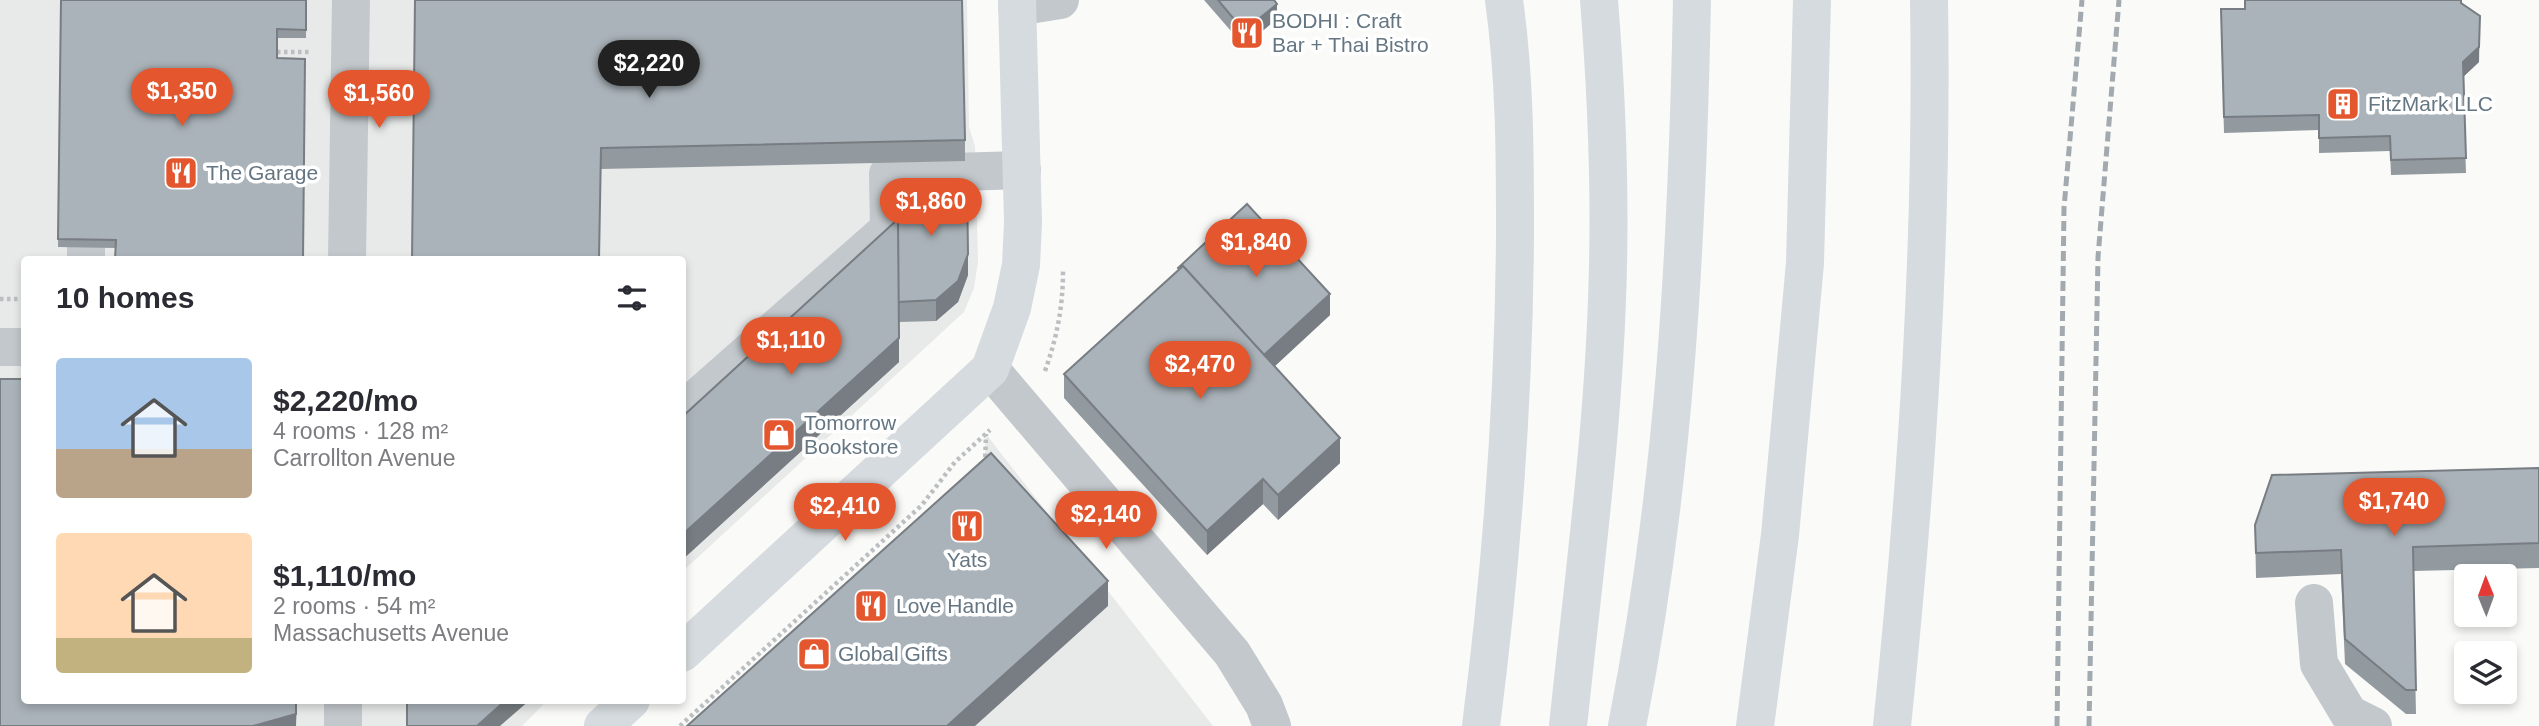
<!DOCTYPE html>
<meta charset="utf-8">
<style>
:root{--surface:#fff;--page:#f2f2f3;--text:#2b2b33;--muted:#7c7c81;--accent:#e4572e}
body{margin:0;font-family:Helvetica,sans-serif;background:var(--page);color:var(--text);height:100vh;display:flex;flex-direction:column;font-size:26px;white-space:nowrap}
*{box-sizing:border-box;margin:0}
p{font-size:23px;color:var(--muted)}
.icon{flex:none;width:38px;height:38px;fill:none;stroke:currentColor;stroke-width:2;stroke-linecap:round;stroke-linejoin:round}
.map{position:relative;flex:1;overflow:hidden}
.sheet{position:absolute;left:21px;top:256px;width:665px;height:448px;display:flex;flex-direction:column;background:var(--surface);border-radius:7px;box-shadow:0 4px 10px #0003}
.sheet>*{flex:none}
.needle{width:46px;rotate:359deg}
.controls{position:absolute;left:2454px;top:564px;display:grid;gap:14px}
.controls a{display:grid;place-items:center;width:63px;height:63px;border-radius:7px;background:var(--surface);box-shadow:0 4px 10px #0003;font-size:35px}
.price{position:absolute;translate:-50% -60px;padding:0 16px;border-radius:24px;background:var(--accent);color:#fff;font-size:23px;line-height:46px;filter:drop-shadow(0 2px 4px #0008)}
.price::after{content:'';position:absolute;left:50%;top:42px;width:21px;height:16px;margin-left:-10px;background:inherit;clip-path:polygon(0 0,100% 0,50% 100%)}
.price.current{background:#222;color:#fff}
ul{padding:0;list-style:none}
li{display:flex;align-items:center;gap:21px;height:175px;padding:0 35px}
li span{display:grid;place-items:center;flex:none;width:196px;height:140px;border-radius:7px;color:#555}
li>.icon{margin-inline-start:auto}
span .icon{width:84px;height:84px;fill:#fffc;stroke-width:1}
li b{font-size:30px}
h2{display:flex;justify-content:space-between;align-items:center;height:84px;padding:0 35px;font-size:30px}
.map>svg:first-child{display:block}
.built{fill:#e8e9e9}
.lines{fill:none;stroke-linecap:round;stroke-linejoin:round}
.path{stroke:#bbbfc2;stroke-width:4.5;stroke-dasharray:3.5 3.5;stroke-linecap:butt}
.minor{stroke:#c3c8cc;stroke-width:38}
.major{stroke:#d6dbdf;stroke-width:38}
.highway{stroke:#d6dbdf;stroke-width:38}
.rail{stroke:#a2aab0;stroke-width:5;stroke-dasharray:10 5;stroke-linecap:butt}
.wall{fill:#929a9f}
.shaded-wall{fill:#777d82}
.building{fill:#aab3b9;stroke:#777d82;stroke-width:2}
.labels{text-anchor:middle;stroke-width:7;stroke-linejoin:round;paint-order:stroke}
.poi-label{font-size:21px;fill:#657683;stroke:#fff;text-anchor:start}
</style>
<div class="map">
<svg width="2539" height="726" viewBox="0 0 2539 726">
<rect width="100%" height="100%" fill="#fafaf8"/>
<g class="built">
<path d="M0 0H967L969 127 975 146 978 262 974 288 964 312 683 571 682 259H24V700H548L522 726H0Z"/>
<path d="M986 434 1213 726H707L984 474Z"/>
</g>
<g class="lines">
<g class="path">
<path d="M277 52H312"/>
<path d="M0 299H24"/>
<path d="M1045 371C1057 337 1063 307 1063 271"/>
<path d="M985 464 986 434"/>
<path d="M680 726 922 505 955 462 990 430"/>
</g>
<g class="minor">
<path d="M1017 7 1060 0"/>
<path d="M86 259V247"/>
<path d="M347 259 351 0"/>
<path d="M0 347H24"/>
<path d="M990 369 1232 653 1264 705 1272 726"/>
<path d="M682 411 889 229 888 174 1022 170"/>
<path d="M2314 603 2319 664 2349 714 2373 726"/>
<path d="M343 726V700"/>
</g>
<g class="major">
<path d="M682 653 990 369 1012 308 1021 265 1023 222 1017 0"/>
<path d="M603 726 631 700"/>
</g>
<g class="highway">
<path d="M1481 726C1502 562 1514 398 1515 233 1515 155 1515 78 1504 0"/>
<path d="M1568 726C1584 573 1605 419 1608 265 1610 177 1606 88 1599 0"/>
<path d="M1627 726C1675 483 1687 247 1692 0"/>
<path d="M1755 726 1780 535 1805 263 1812 0"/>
<path d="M1892 726C1917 484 1933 243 1929 0"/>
</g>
<g class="rail">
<path d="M2057 726 2064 208 2082 0"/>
<path d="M2089 726 2098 257 2119 0"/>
</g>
</g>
<g class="wall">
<path d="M61 0H306V38H277L116 248 58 247Z"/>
<path d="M415 0 965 140V161L601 169Z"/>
<path d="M1204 0H1274L1277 19 1244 46Z"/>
<path d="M2461 3 2479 62 2463 77 2466 173 2391 175 2390 151 2319 153V130L2224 133 2221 25Z"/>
<path d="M898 220 968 275 958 302 936 321 899 322V362L682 560V417Z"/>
<path d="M1178 268 1330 315 1275 366 1340 463 1278 520 1263 504 1207 555 1064 398V374L1178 270Z"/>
<path d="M2539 468V568L2413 571 2416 714H2406L2345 664 2341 574 2256 578 2255 525Z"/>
</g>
<g class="shaded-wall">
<path d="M1277 4V19L1244 46V31Z"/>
<path d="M2480 16 2479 62 2463 77V62Z"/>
<path d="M968 254V275L958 302 936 321V300Z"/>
<path d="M1330 294V315L1263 377V356Z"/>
<path d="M899 338V362L682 560V535Z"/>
<path d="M1340 438V463L1278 520V495Z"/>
<path d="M1263 479V504L1207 555V531Z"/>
<path d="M1108 581V606L975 726H947Z"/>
<path d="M297 700 296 726H253Z"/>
<path d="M506 700H530L500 726H477Z"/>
</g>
<g class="building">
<path d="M61 0H306V30L277 29V58L305 59 303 259H115L116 240 58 239Z"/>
<path d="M415 0H962L965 140 601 148 599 259H412Z"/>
<path d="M1218 0H1274L1277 4 1244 31Z"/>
<path d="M2245 0H2461V3L2480 16 2479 47 2463 62 2466 158 2391 160 2390 136 2319 138V115L2224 117 2221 9H2245Z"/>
<path d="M967 182 968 254 958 281 936 300 898 302 897 183Z"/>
<path d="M1247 204 1330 294 1264 355 1183 266 1179 269 1178 268Z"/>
<path d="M898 219 899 338 682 535V417Z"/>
<path d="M1183 266 1340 438 1278 495 1263 479 1207 531 1064 374Z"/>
<path d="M0 379H24V700H296V714L253 726H0Z"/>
<path d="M991 453 1108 581 947 726H687Z"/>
<path d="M2539 468V543L2413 547 2416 690H2406L2345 639 2341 550 2256 553 2255 525 2272 475Z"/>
<path d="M407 700H506L477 726H407Z"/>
</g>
<defs>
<symbol id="restaurant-square" viewBox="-11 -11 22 22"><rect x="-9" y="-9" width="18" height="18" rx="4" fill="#e4572e" stroke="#fff"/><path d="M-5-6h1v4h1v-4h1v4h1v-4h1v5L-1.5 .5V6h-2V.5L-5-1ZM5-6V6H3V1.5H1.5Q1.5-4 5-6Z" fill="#fff"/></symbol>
<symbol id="building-square" viewBox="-11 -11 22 22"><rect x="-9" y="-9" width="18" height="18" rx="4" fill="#e4572e" stroke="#fff"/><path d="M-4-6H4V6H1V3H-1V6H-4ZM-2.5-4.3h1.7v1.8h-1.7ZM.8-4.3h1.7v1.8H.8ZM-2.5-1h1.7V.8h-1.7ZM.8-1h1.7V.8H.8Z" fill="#fff"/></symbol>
<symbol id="shop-square" viewBox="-11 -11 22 22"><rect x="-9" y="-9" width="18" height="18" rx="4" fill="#e4572e" stroke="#fff"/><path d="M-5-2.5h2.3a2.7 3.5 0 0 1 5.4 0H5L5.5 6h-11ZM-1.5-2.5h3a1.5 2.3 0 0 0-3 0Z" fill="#fff"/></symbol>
</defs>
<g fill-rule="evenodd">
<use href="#restaurant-square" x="1228" y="14" width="38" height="38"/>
<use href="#building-square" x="2324" y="85" width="38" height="38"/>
<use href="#restaurant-square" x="162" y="154" width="38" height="38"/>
<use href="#shop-square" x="760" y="416" width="38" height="38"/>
<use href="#restaurant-square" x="948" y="507" width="38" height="38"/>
<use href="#restaurant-square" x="852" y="587" width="38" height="38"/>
<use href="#shop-square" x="795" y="635" width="38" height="38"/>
</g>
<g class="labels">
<g class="poi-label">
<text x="1272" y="28">BODHI : Craft<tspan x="1272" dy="24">Bar + Thai Bistro</tspan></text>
<text x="2368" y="111">FitzMark LLC</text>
<text x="206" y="180">The Garage</text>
<text x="804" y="430">Tomorrow<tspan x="804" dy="24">Bookstore</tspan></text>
<text x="967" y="567" text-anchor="middle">Yats</text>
<text x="896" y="613">Love Handle</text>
<text x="838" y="661">Global Gifts</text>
</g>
</g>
</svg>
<div class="controls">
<a><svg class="needle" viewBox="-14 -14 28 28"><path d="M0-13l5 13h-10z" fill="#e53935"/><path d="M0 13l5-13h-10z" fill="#7c7c81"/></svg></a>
<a><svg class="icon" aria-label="layers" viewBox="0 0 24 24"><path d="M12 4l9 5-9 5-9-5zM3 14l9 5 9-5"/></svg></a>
</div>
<b class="price current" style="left:649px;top:100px">$2,220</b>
<b class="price" style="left:182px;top:128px">$1,350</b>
<b class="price" style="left:379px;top:130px">$1,560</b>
<b class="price" style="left:931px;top:238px">$1,860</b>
<b class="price" style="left:1256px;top:279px">$1,840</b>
<b class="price" style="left:791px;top:377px">$1,110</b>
<b class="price" style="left:1200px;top:401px">$2,470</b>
<b class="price" style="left:2394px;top:538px">$1,740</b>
<b class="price" style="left:845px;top:543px">$2,410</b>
<b class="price" style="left:1106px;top:551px">$2,140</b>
<section class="sheet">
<h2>10 homes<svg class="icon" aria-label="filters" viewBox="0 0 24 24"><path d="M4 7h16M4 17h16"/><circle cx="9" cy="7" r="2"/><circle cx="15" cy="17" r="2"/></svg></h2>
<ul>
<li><span style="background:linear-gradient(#a9c7e8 65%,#b9a48a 0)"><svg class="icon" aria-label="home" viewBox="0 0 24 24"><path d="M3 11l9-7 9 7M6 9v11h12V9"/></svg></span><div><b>$2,220/mo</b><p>4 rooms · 128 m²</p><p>Carrollton Avenue</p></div></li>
<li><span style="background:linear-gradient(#ffd9b3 75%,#c2b280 0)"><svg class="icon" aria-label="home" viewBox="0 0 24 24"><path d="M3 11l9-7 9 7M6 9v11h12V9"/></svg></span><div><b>$1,110/mo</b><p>2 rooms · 54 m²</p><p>Massachusetts Avenue</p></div></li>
</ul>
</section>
</div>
